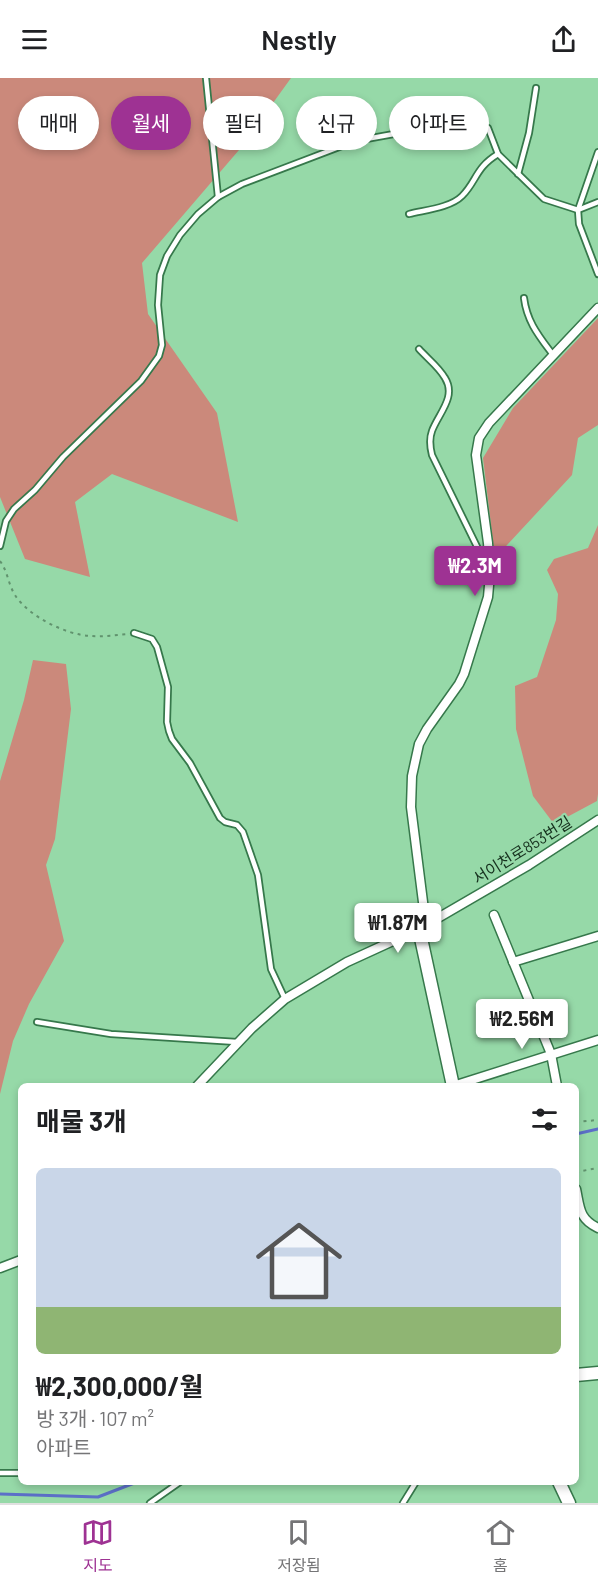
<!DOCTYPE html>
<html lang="ko">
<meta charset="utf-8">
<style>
:root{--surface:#fff;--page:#f6f6f6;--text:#202124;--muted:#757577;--line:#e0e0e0;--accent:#9e3293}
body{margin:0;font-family:Barlow,"Noto Sans KR",sans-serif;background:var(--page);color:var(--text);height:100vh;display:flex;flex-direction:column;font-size:22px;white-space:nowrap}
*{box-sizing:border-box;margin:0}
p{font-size:20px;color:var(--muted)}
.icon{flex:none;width:33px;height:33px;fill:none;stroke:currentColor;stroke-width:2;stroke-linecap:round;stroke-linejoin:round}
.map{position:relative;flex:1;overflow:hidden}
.details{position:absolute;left:18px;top:1005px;width:561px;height:402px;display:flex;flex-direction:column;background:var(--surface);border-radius:9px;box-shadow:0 3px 9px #0003}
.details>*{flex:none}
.hud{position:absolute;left:18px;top:18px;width:562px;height:54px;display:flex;gap:12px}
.price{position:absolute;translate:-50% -51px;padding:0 14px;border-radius:6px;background:#fff;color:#222;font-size:20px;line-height:39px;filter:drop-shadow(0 2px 3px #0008)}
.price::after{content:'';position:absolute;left:50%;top:36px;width:18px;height:14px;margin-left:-9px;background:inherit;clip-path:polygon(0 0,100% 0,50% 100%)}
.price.on{background:var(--accent);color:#fff}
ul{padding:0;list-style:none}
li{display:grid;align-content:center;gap:12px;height:318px;padding:0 18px}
li span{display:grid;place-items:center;height:186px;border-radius:9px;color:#555}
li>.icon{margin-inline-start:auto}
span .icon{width:108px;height:108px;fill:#fffc;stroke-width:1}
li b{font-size:26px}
h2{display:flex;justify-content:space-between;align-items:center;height:72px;padding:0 18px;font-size:26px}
.pill{padding:0 21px;border-radius:27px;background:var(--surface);box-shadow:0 3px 9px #0003;font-size:21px;line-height:54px}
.pill.on{background:var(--accent);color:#fff}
header{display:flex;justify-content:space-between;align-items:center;height:78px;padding:0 18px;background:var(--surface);font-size:27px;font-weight:600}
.tabs{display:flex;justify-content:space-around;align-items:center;height:84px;border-top:2px solid var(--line);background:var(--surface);font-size:16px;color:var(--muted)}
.tabs a{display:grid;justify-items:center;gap:3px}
.tabs .on{color:var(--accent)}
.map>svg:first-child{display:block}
.green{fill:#cb897b}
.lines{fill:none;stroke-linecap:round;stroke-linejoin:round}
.stream{stroke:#5c6fc8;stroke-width:3}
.lane-casing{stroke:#36784b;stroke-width:8}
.street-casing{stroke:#36784b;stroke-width:11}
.secondary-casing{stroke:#36784b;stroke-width:15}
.path{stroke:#61936e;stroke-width:2;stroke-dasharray:3 4.5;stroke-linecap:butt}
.lane{stroke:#fff;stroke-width:4.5}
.street{stroke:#fff;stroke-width:8}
.secondary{stroke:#fff;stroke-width:12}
.labels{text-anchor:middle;stroke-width:4.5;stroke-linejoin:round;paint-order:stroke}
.street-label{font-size:16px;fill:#16311e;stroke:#96d9a8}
</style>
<header><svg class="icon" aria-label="menu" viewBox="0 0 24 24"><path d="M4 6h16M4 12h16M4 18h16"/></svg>Nestly<svg class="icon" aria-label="share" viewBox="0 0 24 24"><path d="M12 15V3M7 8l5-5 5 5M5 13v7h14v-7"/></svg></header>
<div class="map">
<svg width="598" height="1425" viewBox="0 0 598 1425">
<rect width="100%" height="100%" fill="#96d9a8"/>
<g class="green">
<path d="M0 0H291L239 72 142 185 148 236 217 335 238 444 112 396 75 424 90 499 25 481 0 419Z"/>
<path d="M598 240V347L578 360 572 397 495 480 483 380 513 330Z"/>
<path d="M598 447V716L597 723 554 746 533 718 516 651 515 608 537 599 556 542 558 516 547 492 554 481 588 470Z"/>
<path d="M33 582 66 586 71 631 55 761 46 787 64 863 29 926 13 963 0 1016V703L24 622Z"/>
</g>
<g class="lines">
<g class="stream">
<path d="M576 1056 598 1051"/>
<path d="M0 1416 98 1419 137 1404"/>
</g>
<defs>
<g id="lane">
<path d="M206 0 218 119"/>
<path d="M598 74 578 132 579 146 598 196"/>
<path d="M518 96 529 55 536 10"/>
<path d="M409 136C424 132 450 130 462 118 477 103 475 90 498 76"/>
<path d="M524 220C527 244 539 258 553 277"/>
<path d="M419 271C427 280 439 289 445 300 457 319 438 336 432 353 429 361 430 369 432 377L487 489"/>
<path d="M0 468 6 443 14 431 35 412 63 379 141 303 159 278 162 267 158 227 160 197 167 178 180 157 198 136 218 119 242 106 355 63 466 43H476L488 50 498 76 544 121 578 132 598 124"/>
<path d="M134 555 152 561 157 569 168 609 167 644 169 653 172 661 190 685 220 740 225 744 237 747 243 754 258 797 271 891 285 921"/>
<path d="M37 944 111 956 237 964"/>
<path d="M0 1395H21"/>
<path d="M150 1425 180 1404"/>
<path d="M403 1425 416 1404"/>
</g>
<g id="street">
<path d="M494 837 551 976 557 1008"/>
<path d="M419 851 424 832 411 729 412 698 419 666 427 651 459 606 464 596 488 519 490 496 488 465 476 377 479 360 489 345 598 230"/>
<path d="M513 884 598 858"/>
<path d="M197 1008 252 950 285 921 347 884 419 851 529 787 598 742"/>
<path d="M453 1008 598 962"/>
<path d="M576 1111C580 1130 579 1141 598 1150"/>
<path d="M0 1190 21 1182"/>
</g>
<g id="secondary">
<path d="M419 851 453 1008"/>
<path d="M576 1297 598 1295"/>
<path d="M559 1404 569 1425"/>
</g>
</defs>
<use href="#lane" class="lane-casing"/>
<use href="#street" class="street-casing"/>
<use href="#secondary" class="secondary-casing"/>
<g class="path">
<path d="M0 483C8 494 8 506 15 517 28 538 66 557 91 558 103 559 116 557 129 556"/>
<path d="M576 1044 598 1042"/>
<path d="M576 1094 598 1090"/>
</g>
<use href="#lane" class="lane"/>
<use href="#street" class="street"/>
<use href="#secondary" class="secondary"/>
</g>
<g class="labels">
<g class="street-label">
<text transform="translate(522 772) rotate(-32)" y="6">서이천로853번길</text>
</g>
</g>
</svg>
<b class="price on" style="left:475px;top:519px">₩2.3M</b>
<b class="price" style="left:398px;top:876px">₩1.87M</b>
<b class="price" style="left:522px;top:972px">₩2.56M</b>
<div class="hud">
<a class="pill">매매</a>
<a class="pill on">월세</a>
<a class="pill">필터</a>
<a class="pill">신규</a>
<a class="pill">아파트</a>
</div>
<section class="details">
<h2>매물 3개<svg class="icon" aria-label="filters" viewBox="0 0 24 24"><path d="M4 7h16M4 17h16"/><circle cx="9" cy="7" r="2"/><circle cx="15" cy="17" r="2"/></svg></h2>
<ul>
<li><span style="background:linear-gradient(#c9d6e8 75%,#8fb573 0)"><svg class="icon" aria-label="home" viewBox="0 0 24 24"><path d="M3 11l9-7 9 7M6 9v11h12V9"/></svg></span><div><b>₩2,300,000/월</b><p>방 3개 · 107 m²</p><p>아파트</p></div></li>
</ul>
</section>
</div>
<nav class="tabs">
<a class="on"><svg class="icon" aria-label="map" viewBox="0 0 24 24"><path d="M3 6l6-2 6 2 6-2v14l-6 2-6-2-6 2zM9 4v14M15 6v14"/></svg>지도</a>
<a><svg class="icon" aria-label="saved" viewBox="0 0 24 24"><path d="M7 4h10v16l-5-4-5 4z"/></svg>저장됨</a>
<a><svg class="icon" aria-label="home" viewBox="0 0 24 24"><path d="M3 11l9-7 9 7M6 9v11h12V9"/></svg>홈</a>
</nav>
